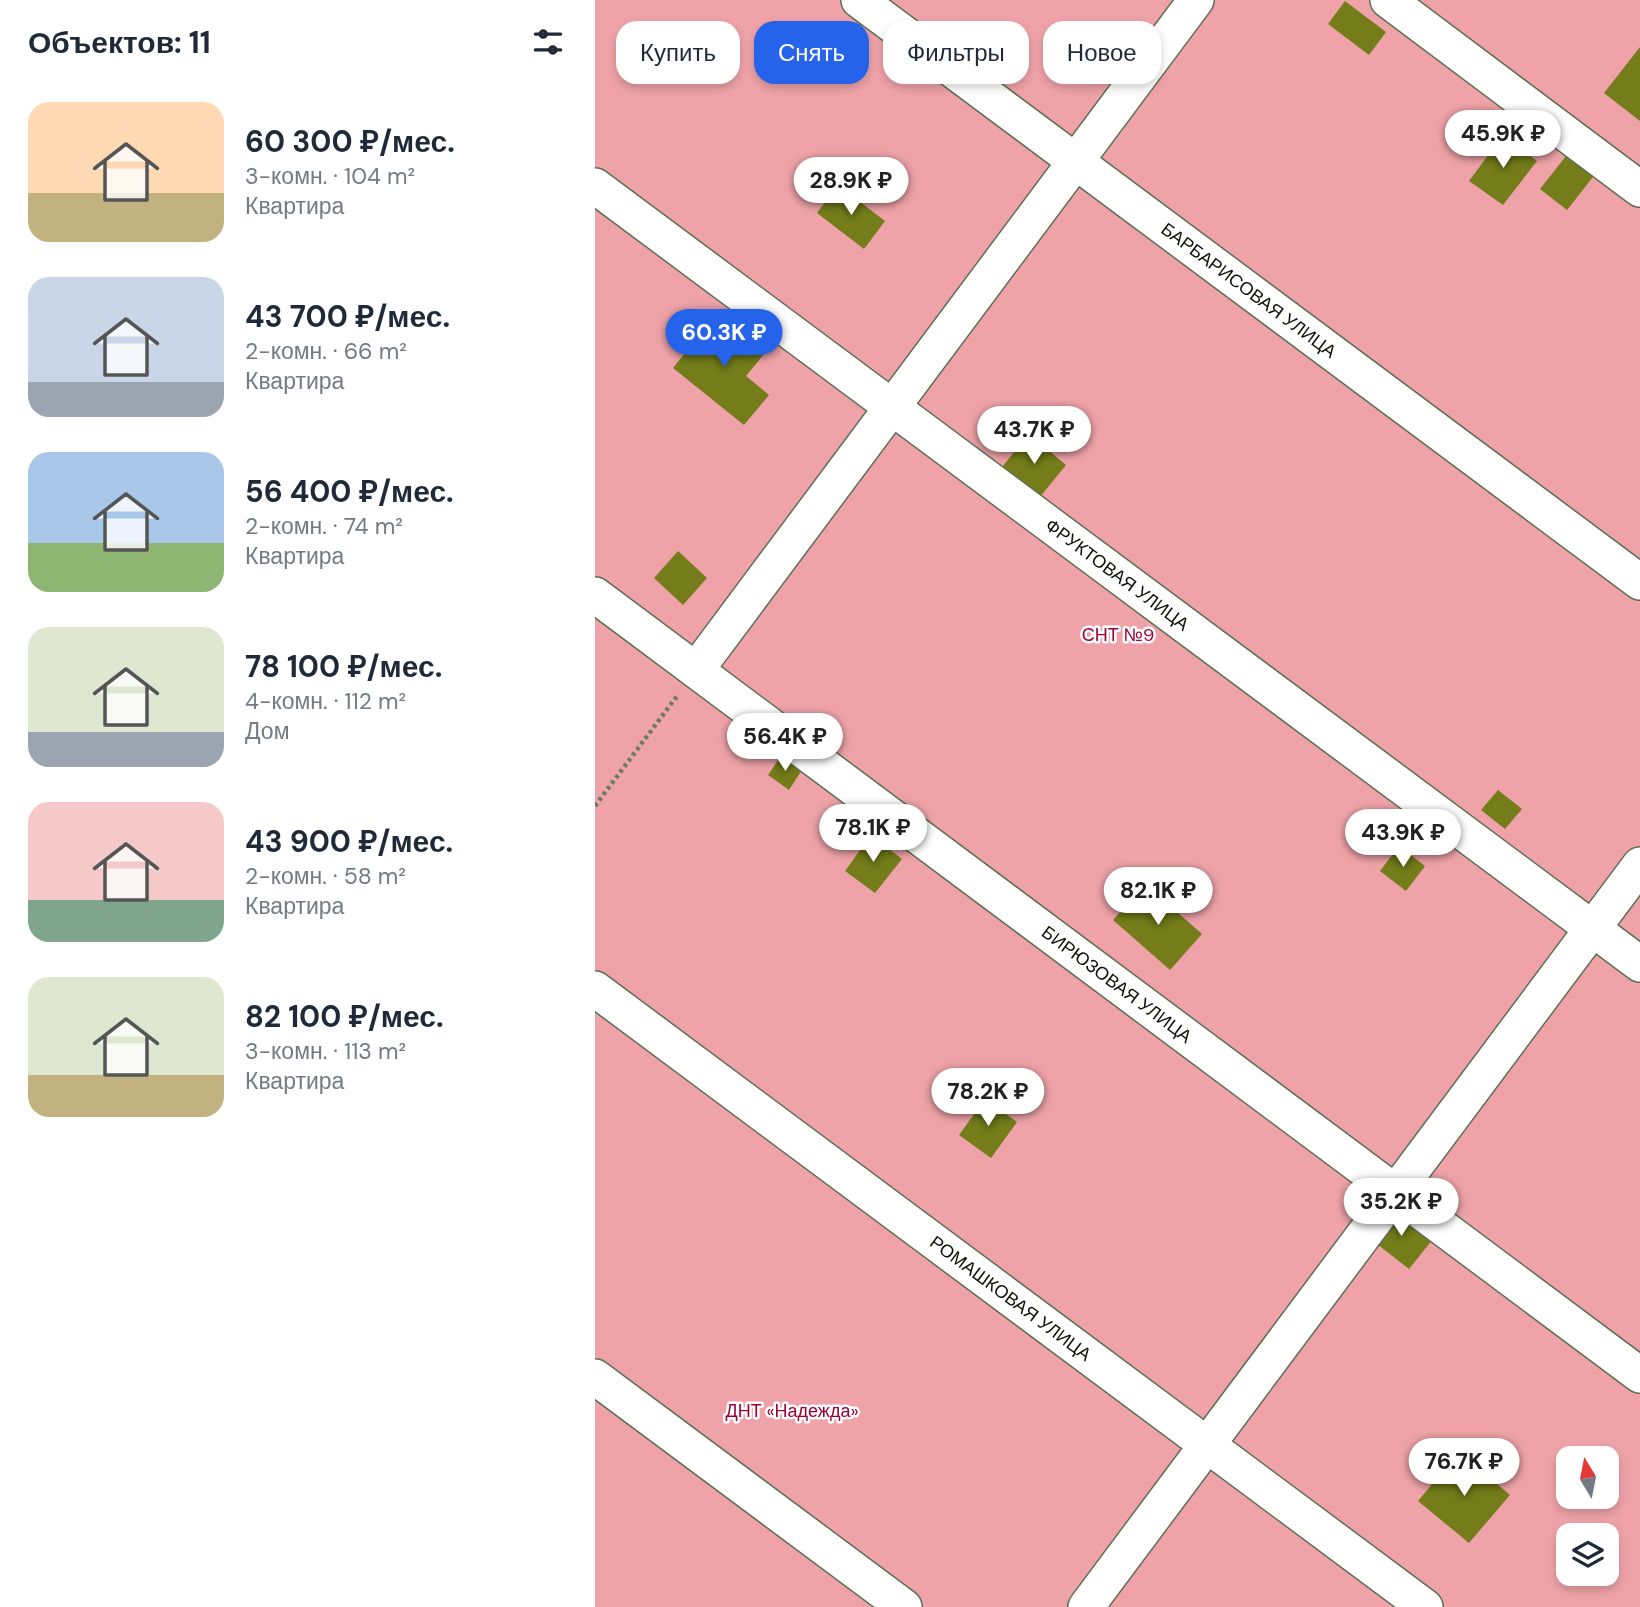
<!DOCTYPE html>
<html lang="ru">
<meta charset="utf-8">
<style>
:root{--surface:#fff;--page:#f6f6f7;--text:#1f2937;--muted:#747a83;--accent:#2563eb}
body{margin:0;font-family:"DM Sans",sans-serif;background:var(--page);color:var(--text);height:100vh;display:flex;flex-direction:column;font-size:26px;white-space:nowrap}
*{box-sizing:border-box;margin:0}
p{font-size:23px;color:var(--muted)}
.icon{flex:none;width:38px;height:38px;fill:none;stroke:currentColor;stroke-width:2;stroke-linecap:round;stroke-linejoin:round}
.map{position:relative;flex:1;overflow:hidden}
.panel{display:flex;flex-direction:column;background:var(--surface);width:595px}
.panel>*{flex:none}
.guide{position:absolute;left:21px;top:21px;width:665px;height:63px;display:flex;gap:14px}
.needle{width:46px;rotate:350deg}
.controls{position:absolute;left:961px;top:1446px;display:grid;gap:14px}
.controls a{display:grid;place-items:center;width:63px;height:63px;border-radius:14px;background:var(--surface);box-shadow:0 4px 10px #0003;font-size:35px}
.price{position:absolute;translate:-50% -60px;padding:0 16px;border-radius:24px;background:#fff;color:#222;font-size:23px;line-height:46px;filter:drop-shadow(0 2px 4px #0008)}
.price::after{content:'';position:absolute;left:50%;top:42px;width:21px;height:16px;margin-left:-10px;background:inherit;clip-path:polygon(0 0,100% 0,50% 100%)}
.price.selected{background:var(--accent);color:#fff}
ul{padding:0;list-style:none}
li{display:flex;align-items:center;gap:21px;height:175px;padding:0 28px}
li span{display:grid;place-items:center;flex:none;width:196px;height:140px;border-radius:21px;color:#555}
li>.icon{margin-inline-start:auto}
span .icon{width:84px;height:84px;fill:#fffc;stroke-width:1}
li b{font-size:30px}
h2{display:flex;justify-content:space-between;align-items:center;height:84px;padding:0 28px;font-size:30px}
.pill{padding:0 24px;border-radius:21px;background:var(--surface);box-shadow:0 4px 10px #0003;font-size:24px;line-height:63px}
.pill.selected{background:var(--accent);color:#fff}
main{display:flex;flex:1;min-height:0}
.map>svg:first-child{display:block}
.green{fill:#efa3a8;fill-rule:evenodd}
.building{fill:#747d19}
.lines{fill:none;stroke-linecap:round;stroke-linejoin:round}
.minor-casing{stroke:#5c6f52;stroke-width:38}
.path{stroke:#6d7b65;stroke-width:4.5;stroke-dasharray:3.5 3.5;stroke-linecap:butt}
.minor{stroke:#fff;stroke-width:35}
.labels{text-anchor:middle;stroke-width:5;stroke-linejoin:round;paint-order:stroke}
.street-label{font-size:18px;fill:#0b1307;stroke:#fff}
.park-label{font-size:18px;fill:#9e0032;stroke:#fff}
</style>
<main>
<section class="panel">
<h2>Объектов: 11<svg class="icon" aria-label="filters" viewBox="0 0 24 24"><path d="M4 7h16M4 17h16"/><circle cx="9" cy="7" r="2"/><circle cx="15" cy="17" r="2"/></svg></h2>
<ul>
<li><span style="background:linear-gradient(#ffd9b3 65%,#c2b280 0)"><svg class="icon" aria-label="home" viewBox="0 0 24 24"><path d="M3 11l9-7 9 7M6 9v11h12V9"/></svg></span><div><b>60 300 ₽/мес.</b><p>3-комн. · 104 m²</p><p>Квартира</p></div></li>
<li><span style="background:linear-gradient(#c9d6e8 75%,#9aa5b1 0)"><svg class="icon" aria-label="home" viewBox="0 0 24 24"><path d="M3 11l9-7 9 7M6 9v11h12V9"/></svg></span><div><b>43 700 ₽/мес.</b><p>2-комн. · 66 m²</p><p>Квартира</p></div></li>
<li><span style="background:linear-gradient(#a9c7e8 65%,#8fb573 0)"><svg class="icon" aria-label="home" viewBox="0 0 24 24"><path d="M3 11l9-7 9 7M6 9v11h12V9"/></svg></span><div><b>56 400 ₽/мес.</b><p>2-комн. · 74 m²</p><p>Квартира</p></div></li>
<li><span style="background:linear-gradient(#dfe7d0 75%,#9aa5b1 0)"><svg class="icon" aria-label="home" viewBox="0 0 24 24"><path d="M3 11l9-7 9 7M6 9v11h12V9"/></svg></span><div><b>78 100 ₽/мес.</b><p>4-комн. · 112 m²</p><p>Дом</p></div></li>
<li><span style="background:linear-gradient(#f6c9c9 70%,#7fa58c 0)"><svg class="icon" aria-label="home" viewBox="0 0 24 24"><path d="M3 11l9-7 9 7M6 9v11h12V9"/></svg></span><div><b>43 900 ₽/мес.</b><p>2-комн. · 58 m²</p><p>Квартира</p></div></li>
<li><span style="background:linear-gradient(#dfe7d0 70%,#c2b280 0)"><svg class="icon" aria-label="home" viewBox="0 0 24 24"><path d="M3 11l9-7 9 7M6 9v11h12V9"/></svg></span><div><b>82 100 ₽/мес.</b><p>3-комн. · 113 m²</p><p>Квартира</p></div></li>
</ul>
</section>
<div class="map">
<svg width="1045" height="1607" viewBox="0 0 1045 1607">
<rect width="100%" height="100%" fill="#d5ebca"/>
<path class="green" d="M0 0H1045V1607H0ZM973 1458H1012V1496H973ZM973 1535H1012V1573H973Z"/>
<g class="building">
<path d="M750 1 791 32 774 55 733 24Z"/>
<path d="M1045 47V121L1009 93Z"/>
<path d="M908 135 942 161 908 205 874 181Z"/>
<path d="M971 156 998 177 972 210 945 189Z"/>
<path d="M243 185 290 221 269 249 222 213Z"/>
<path d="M121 315 169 354 151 376 174 395 149 425 78 368Z"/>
<path d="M434 434 471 465 444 498 407 467Z"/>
<path d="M83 551 112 578 88 605 59 578Z"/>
<path d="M186 756 207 770 194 790 173 775Z"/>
<path d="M903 790 927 809 910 829 886 810Z"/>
<path d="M276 835 307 859 280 893 250 871Z"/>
<path d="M804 846 830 866 811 891 785 871Z"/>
<path d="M550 884 607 934 575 970 518 920Z"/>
<path d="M390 1099 422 1122 396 1158 364 1135Z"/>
<path d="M797 1207 838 1239 814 1269 773 1237Z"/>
<path d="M864 1452 915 1495 874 1543 823 1501Z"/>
</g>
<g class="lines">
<defs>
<g id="minor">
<path id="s1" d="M264 0 1045 582"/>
<path d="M793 0 1045 189"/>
<path id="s2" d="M0 186 1045 964"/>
<path id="s3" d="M0 595 1045 1375"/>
<path d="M101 670 601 0"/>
<path id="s4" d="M0 989 830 1607"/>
<path d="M0 1377 309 1607"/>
<path d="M491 1607 1045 865"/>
</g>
</defs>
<use href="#minor" class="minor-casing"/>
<path class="path" d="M0 806 82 696"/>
<use href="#minor" class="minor"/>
</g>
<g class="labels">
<g class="street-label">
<text dy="6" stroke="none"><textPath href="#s1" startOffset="486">БАРБАРИСОВАЯ УЛИЦА</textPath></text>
<text dy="6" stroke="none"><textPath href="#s2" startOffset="651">ФРУКТОВАЯ УЛИЦА</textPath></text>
<text dy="6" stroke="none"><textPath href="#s3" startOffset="651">БИРЮЗОВАЯ УЛИЦА</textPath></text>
<text dy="6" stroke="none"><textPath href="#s4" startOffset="518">РОМАШКОВАЯ УЛИЦА</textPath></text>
</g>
<g class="park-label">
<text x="523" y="641">СНТ №9</text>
<text x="197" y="1417">ДНТ «Надежда»</text>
</g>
</g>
</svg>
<div class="controls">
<a><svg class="needle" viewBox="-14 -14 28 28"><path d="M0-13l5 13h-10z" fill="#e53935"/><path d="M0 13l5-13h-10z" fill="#747a83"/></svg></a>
<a><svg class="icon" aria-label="layers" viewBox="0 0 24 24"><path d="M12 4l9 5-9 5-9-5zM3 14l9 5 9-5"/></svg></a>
</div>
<b class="price" style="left:908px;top:170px">45.9K ₽</b>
<b class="price" style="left:256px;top:217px">28.9K ₽</b>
<b class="price selected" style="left:129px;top:369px">60.3K ₽</b>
<b class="price" style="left:439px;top:466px">43.7K ₽</b>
<b class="price" style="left:190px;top:773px">56.4K ₽</b>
<b class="price" style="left:278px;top:864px">78.1K ₽</b>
<b class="price" style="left:808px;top:869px">43.9K ₽</b>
<b class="price" style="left:563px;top:927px">82.1K ₽</b>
<b class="price" style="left:393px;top:1128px">78.2K ₽</b>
<b class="price" style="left:806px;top:1238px">35.2K ₽</b>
<b class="price" style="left:869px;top:1498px">76.7K ₽</b>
<div class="guide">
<a class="pill">Купить</a>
<a class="pill selected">Снять</a>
<a class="pill">Фильтры</a>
<a class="pill">Новое</a>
</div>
</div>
</main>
